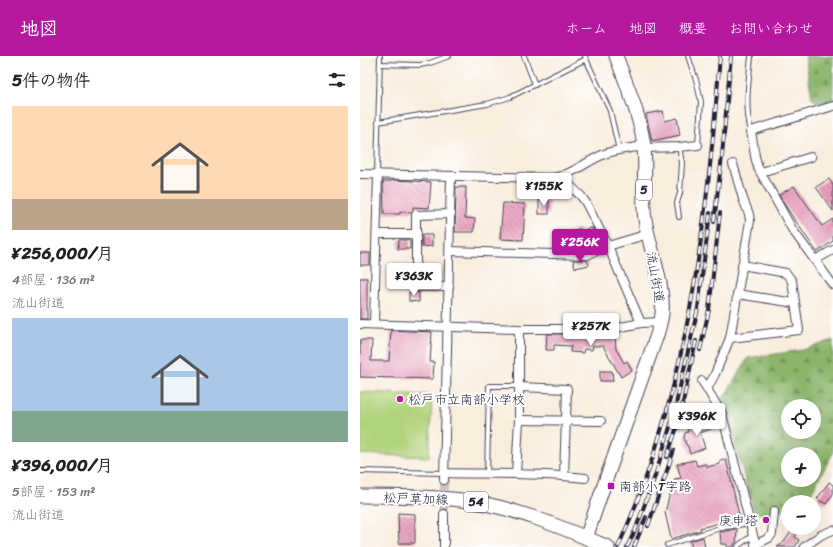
<!DOCTYPE html>
<html lang="ja">
<meta charset="utf-8">
<style>
:root{--surface:#fff;--page:#f6f6f6;--text:#222;--muted:#767676;--accent:#b5179e}
body{margin:0;font-family:Sriracha,"Klee One",sans-serif;background:var(--page);color:var(--text);height:100vh;display:flex;flex-direction:column;font-size:15px;white-space:nowrap}
*{box-sizing:border-box;margin:0}
p{font-size:13px;color:var(--muted)}
.icon{flex:none;width:22px;height:22px;fill:none;stroke:currentColor;stroke-width:2;stroke-linecap:round;stroke-linejoin:round}
.map{position:relative;flex:1;overflow:hidden}
.drawer{display:flex;flex-direction:column;background:var(--surface);width:360px}
.drawer>*{flex:none}
.controls{position:absolute;left:421px;top:343px;display:grid;gap:8px}
.controls a{display:grid;place-items:center;width:40px;height:40px;border-radius:50%;background:var(--surface);box-shadow:0 4px 16px #0002;font-size:20px}
.price{position:absolute;translate:-50% -34px;padding:0 9px;border-radius:4px;background:#fff;color:#222;font-size:13px;line-height:26px;filter:drop-shadow(0 1px 2px #0008)}
.price::after{content:'';position:absolute;left:50%;top:24px;width:12px;height:9px;margin-left:-6px;background:inherit;clip-path:polygon(0 0,100% 0,50% 100%)}
.price.active{background:var(--accent);color:#fff}
ul{padding:0;list-style:none}
li{display:grid;align-content:center;gap:8px;height:212px;padding:0 12px}
li span{display:grid;place-items:center;height:124px;border-radius:0px;color:#555}
li>.icon{margin-inline-start:auto}
span .icon{width:72px;height:72px;fill:#fffc;stroke-width:1}
li b{font-size:17px}
h2{display:flex;justify-content:space-between;align-items:center;height:48px;padding:0 12px;font-size:17px}
header{display:flex;align-items:center;gap:24px;box-sizing:border-box;height:56px;padding:0 20px;background:var(--accent);color:#fff}
header strong{font-size:19px}
nav{display:flex;gap:22px;margin-inline-start:auto;font-size:14px}
main{display:flex;flex:1;min-height:0}
.map>svg:first-child{display:block}
.forest{fill:url(#forest-firs);stroke:#576c53;fill-rule:evenodd}
.pitch{fill:#b1d37b;stroke:#6a7a5b}
.building{fill:url(#building-back-hatch)}
.lines{fill:none;stroke-linecap:round;stroke-linejoin:round}
.street-tunnel{stroke:#cec4bd;stroke-width:8;stroke-dasharray:8 4;stroke-linecap:butt}
.lane-casing{stroke:#424053;stroke-width:6}
.street-casing{stroke:#424053;stroke-width:10}
.primary-casing{stroke:#424053;stroke-width:15}
.lane{stroke:#fff;stroke-width:4}
.street{stroke:#fff;stroke-width:8}
.primary{stroke:#fff;stroke-width:13}
.rail-casing{stroke:#22223b;stroke-width:4}
.rail{stroke:#fff;stroke-width:2.5;stroke-dasharray:8;stroke-linecap:butt}
.poi-dot{fill:#b5179e;stroke:#fff;stroke-width:1.5}
.labels{text-anchor:middle;stroke-width:4;stroke-linejoin:round;paint-order:stroke}
.shield{fill:#fff;stroke:#646476;stroke-width:1}
.shield-label{font-size:12px;font-weight:bold;fill:#22223b}
.street-label{font-size:13px;fill:#22223b;stroke:#fff}
.poi-label{font-size:13px;fill:#22223b;stroke:#fff;text-anchor:start}
</style>
<header>
<strong>地図</strong>
<nav><a>ホーム</a><a>地図</a><a>概要</a><a>お問い合わせ</a></nav>
</header>
<main>
<section class="drawer">
<h2>5件の物件<svg class="icon" aria-label="filters" viewBox="0 0 24 24"><path d="M4 7h16M4 17h16"/><circle cx="9" cy="7" r="2"/><circle cx="15" cy="17" r="2"/></svg></h2>
<ul>
<li><span style="background:linear-gradient(#ffd9b3 75%,#b9a48a 0)"><svg class="icon" aria-label="home" viewBox="0 0 24 24"><path d="M3 11l9-7 9 7M6 9v11h12V9"/></svg></span><div><b>¥256,000/月</b><p>4部屋 · 136 m²</p><p>流山街道</p></div></li>
<li><span style="background:linear-gradient(#a9c7e8 75%,#7fa58c 0)"><svg class="icon" aria-label="home" viewBox="0 0 24 24"><path d="M3 11l9-7 9 7M6 9v11h12V9"/></svg></span><div><b>¥396,000/月</b><p>5部屋 · 153 m²</p><p>流山街道</p></div></li>
</ul>
</section>
<div class="map">
<svg width="473" height="491" viewBox="0 0 473 491">
<defs>
<pattern id="forest-firs" width="22" height="20" patternUnits="userSpaceOnUse"><rect width="22" height="20" fill="#8cb56b"/><path d="M5 1l3.5 6h-7zM16 11l3.5 6h-7z" fill="#729359"/></pattern>
<pattern id="building-back-hatch" width="6" height="6" patternUnits="userSpaceOnUse"><rect width="6" height="6" fill="#e89cba"/><path d="M-1 5l2 2M0 0l6 6M5-1l2 2" fill="none" stroke="#bc7f98"/></pattern>
</defs>
<rect width="100%" height="100%" fill="#fff"/>
<filter id="ink" filterUnits="userSpaceOnUse"><feTurbulence type="fractalNoise" baseFrequency=".025" numOctaves="2"/><feDisplacementMap in="SourceGraphic" scale="8" xChannelSelector="R" yChannelSelector="G"/><feConvolveMatrix kernelMatrix="1 2 1 2 8 2 1 2 1" color-interpolation-filters="sRGB"/></filter>
<filter id="wash" filterUnits="userSpaceOnUse"><feTurbulence type="fractalNoise" baseFrequency=".012" numOctaves="4" result="noise"/><feDisplacementMap in="SourceGraphic" scale="16" xChannelSelector="R" yChannelSelector="G"/><feGaussianBlur stdDeviation="0.9" result="paint"/><feColorMatrix in="noise" values="0 0 0 0 0 0 0 0 0 0 0 0 0 0 0 0 0 1.4 0 .05"/><feComposite in="paint" operator="in"/></filter>
<g filter="url(#wash)">
<rect width="100%" height="100%" fill="#f9eddd"/>
<g class="forest">
<path d="M445 0H473V46L457 47 452 42Z"/>
<path d="M473 284V397L446 446H428V454L395 458 362 344 388 302 443 294ZM428 350H454V376H428ZM428 398H454V424H428Z"/>
</g>
<path class="pitch" d="M0 336 72 339 69 401 0 398Z"/>
<g id="blocks">
<g class="building">
<path d="M303 55 305 65 317 62 320 79 292 85 286 58Z"/>
<path d="M469 123 473 129V155L456 131Z"/>
<path d="M32 124 71 126 69 152 53 151V154L51 157 40 156V158H24L23 125H32Z"/>
<path d="M434 130 462 170 473 163V185L457 196 428 154 419 139Z"/>
<path d="M96 131H106L105 162 115 163 114 176H95Z"/>
<rect x="179" y="144" width="10" height="14"/>
<path d="M143 147 165 148 163 184 140 183Z"/>
<path d="M233 172 235 181H237L239 188 234 190 226 173Z"/>
<path d="M220 173 225 193H210L208 186 214 185 213 174Z"/>
<path d="M62 179H72V190L62 191Z"/>
<path d="M39 184H50V193H38Z"/>
<rect x="0" y="197" width="10" height="12"/>
<path d="M213 204H227L229 209 215 212Z"/>
<path d="M64 212H78L77 215H80V222H62V215H64Z"/>
<rect x="0" y="222" width="7" height="41"/>
<path d="M49 236H59V246L49 245Z"/>
<path d="M31 274 72 276 70 306H74L73 323 0 321V284H12L11 305H29Z"/>
<path d="M187 278H210V280L227 281V279L255 278 256 293 264 307 267 305 272 314 261 321 243 290H233L232 294 224 293 223 297 210 296 211 290 194 289V294H186Z"/>
<path d="M240 315H252L253 325H240Z"/>
<path d="M351 365 353 372 340 377 345 392 330 398 328 390 326 389 324 381 325 377 328 376V372Z"/>
<path d="M366 403 380 463 378 464V466L359 469V467L340 472 341 474 311 483 305 456 311 434H313L314 423 321 422 317 408 335 404 337 410 346 408 347 411 360 408V404Z"/>
<path d="M469 426 473 429V438L466 448 457 443Z"/>
<path d="M38 457 55 458V487H39Z"/>
<path d="M434 472H440L435 481 439 484 435 491H417L423 487Z"/>
<path d="M377 473 376 487 374 488V491H367V488H361L360 476Z"/>
<path d="M343 481 345 491H332L330 485Z"/>
</g>
</g>
</g>
<g filter="url(#ink)">
<use href="#blocks" fill-opacity="0" stroke="#424053" stroke-width="1"/>
<g class="lines">
<path class="street-tunnel" d="M84 458V424"/>
<defs>
<g id="lane">
<path d="M164 0 175 29"/>
<path d="M328 0 337 27 341 46 338 89"/>
<path d="M226 3 250 55 259 94"/>
<path d="M20 8 60 9 70 7 89 0"/>
<path d="M18 66 127 48 150 41 226 3 225 0"/>
<path d="M391 75C384 50 389 25 391 0"/>
<path d="M319 91 322 107 320 137 317 147 319 161"/>
<path d="M17 118 20 0"/>
<path d="M0 415 84 417"/>
<path d="M127 418 129 330H159"/>
<path d="M307 489 360 472 390 467"/>
<path d="M378 491 379 489 393 479"/>
</g>
<g id="street">
<path d="M473 50 391 75 395 100 398 112 432 173 473 229"/>
<path d="M284 92 319 91 338 89"/>
<path d="M373 108 383 143 389 158 390 165 370 282 355 318 347 333 362 358 396 491"/>
<path d="M401 116 451 101"/>
<path d="M0 118 190 122C211 121 227 104 247 97 259 93 272 92 284 90"/>
<path d="M201 121 221 140 226 147 248 190 281 267"/>
<path d="M17 178H57"/>
<path d="M90 195 227 199 248 190 288 178"/>
<path d="M455 204 473 194"/>
<path d="M89 231H56V159L91 158"/>
<path d="M377 238 435 247"/>
<path d="M0 268 159 273H251L281 267 301 266"/>
<path d="M14 268 18 118"/>
<path d="M370 282 439 274 432 225 426 217 382 209"/>
<path d="M342 325 348 334"/>
<path d="M159 331 207 333 204 420"/>
<path d="M159 364 241 365"/>
<path d="M84 417C131 418 179 417 225 422"/>
<path d="M156 418 159 364V273"/>
<path d="M84 424 91 120"/>
<path d="M395 489 409 482 412 478 414 455"/>
<path d="M84 491V458"/>
<path d="M444 491 461 479 473 474"/>
</g>
<g id="primary">
<path d="M0 440C34 440 67 440 101 444 152 450 201 471 248 491"/>
<path d="M226 482 244 429 297 279C299 272 301 265 302 258 305 228 289 192 285 163 281 139 287 116 284 93 282 64 266 27 256 0"/>
</g>
</defs>
<use href="#lane" class="lane-casing"/>
<use href="#street" class="street-casing"/>
<use href="#primary" class="primary-casing"/>
<use href="#lane" class="lane"/>
<use href="#street" class="street"/>
<use href="#primary" class="primary"/>
<defs>
<g id="rail">
<path d="M354 166 362 100 371 0"/>
<path d="M340 294 349 254 360 157"/>
<path d="M307 401 319 365 336 285"/>
<path d="M288 470 314 394"/>
<path d="M258 491C328 338 347 166 360 0"/>
<path d="M267 491 275 475 295 420 313 361 338 252 350 157"/>
<path d="M274 491 286 461"/>
</g>
</defs>
<use href="#rail" class="rail-casing"/>
<use href="#rail" class="rail"/>
</g>
</g>
<g class="poi-dot">
<circle cx="40" cy="343" r="4"/>
<rect x="247" y="426" width="8" height="8" rx="2"/>
<circle cx="406" cy="464" r="4"/>
</g>
<g class="labels">
<g class="shield">
<rect x="276" y="124" width="16" height="20" rx="3"/>
<rect x="104" y="436" width="24" height="20" rx="3"/>
</g>
<g class="shield-label">
<text x="284" y="138">5</text>
<text x="116" y="450">54</text>
</g>
<g class="street-label">
<text transform="translate(296 221) rotate(80)" y="5">流山街道</text>
<text transform="translate(56 442) rotate(2)" y="5">松戸草加線</text>
</g>
<g class="poi-label">
<text x="48" y="348">松戸市立南部小学校</text>
<text x="259" y="435">南部小T字路</text>
<text x="398" y="469" text-anchor="end">庚申塔</text>
</g>
</g>
</svg>
<div class="controls">
<a><svg class="icon" aria-label="locate" viewBox="0 0 24 24"><circle cx="12" cy="12" r="6"/><path d="M12 2v4M12 18v4M2 12h4M18 12h4"/></svg></a>
<a>+</a>
<a>−</a>
</div>
<b class="price" style="left:184px;top:151px">¥155K</b>
<b class="price active" style="left:220px;top:207px">¥256K</b>
<b class="price" style="left:54px;top:241px">¥363K</b>
<b class="price" style="left:231px;top:291px">¥257K</b>
<b class="price" style="left:337px;top:381px">¥396K</b>
</div>
</main>
